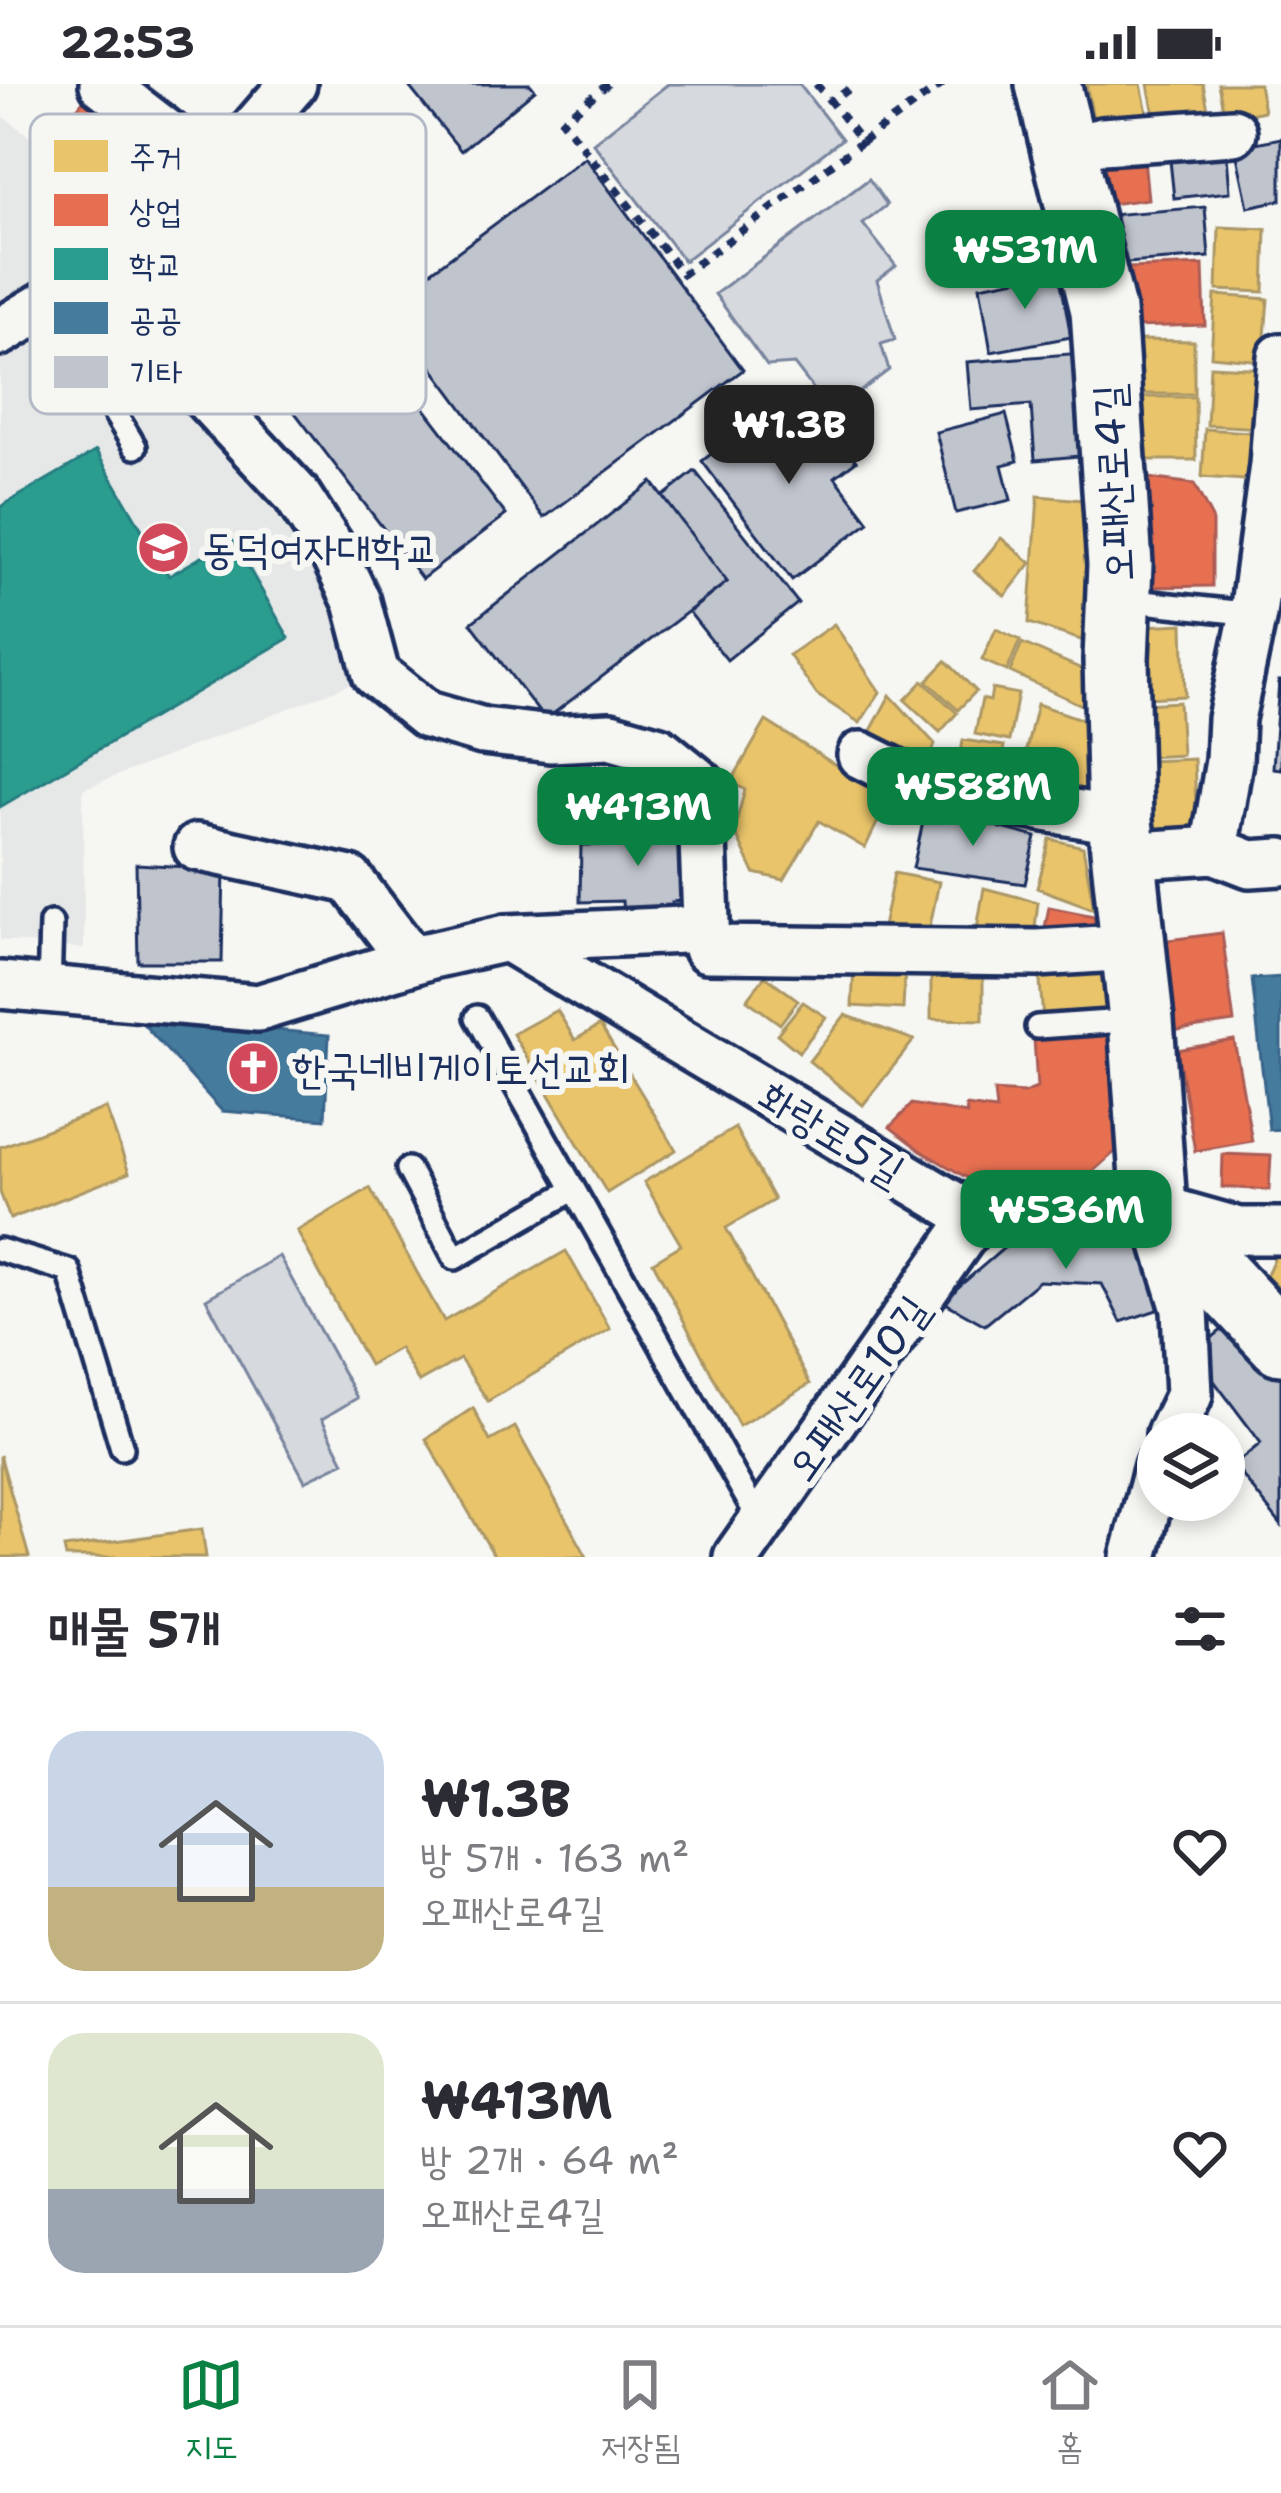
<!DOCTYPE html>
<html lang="ko">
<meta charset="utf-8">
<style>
:root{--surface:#fff;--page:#f7f7f7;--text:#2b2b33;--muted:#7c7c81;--line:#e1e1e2;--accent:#0b8043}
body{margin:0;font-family:"Shantell Sans","Poor Story",sans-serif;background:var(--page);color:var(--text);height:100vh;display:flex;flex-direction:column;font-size:45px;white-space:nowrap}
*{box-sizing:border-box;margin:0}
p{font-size:39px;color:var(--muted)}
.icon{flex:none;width:66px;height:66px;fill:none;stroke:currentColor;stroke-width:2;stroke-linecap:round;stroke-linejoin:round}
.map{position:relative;height:1473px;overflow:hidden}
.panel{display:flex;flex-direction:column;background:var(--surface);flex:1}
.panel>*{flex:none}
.tools{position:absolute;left:1137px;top:1329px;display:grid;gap:24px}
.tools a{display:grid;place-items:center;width:108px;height:108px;border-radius:50%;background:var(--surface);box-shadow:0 6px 18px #0003;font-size:60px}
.price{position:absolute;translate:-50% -102px;padding:0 27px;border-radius:24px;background:var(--accent);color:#fff;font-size:39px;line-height:78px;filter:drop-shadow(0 3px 6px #0008)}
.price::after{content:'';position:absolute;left:50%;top:72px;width:36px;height:27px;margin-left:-18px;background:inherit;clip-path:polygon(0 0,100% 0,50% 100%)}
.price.active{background:#222;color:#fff}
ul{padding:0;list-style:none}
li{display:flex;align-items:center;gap:36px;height:300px;padding:0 48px}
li+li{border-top:3px solid var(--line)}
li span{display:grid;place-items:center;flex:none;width:336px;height:240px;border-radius:36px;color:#555}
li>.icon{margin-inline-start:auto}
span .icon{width:144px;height:144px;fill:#fffc;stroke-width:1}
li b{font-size:51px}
h2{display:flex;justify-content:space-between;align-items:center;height:144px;padding:0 48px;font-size:51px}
.status{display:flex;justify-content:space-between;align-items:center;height:84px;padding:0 60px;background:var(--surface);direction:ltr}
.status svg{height:33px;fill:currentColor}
.tabs{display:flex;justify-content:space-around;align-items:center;height:168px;border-top:3px solid var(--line);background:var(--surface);font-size:33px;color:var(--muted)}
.tabs a{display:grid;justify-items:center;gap:6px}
.tabs .active{color:var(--accent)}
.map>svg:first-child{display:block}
.built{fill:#e6e7e7}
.green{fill:#d6d9dd;stroke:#78849e;stroke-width:3}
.homes{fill:#e9c46a;stroke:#ab9766;stroke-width:3}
.shops{fill:#e76f51;stroke:#aa5c55;stroke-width:3}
.schools{fill:#2a9d8f;stroke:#267c80;stroke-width:3}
.public{fill:#457b9d;stroke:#38648a;stroke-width:3}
.building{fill:#c0c4cd;stroke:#1b2f5e;stroke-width:3}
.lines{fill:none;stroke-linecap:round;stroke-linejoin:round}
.lane-casing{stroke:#1b2f5e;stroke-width:30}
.street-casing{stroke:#1b2f5e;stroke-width:54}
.secondary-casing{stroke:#1b2f5e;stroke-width:72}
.path{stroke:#1b2f5e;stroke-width:8;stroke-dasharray:9 9;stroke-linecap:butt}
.lane{stroke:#f6f6f2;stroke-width:21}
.street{stroke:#f6f6f2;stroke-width:45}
.secondary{stroke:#f6f6f2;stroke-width:63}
.labels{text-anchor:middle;stroke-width:12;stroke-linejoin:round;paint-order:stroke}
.street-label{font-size:42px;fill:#1b2f5e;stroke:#f6f6f2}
.poi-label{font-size:42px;fill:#1b2f5e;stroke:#f6f6f2;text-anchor:start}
.key{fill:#f6f6f2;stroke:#b4bac6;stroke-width:3}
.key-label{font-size:33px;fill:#1b2f5e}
</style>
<div class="status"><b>22:53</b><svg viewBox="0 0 49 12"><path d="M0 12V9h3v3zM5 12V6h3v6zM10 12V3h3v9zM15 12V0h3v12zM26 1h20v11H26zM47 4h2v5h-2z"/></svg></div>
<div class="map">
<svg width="1281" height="1473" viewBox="0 0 1281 1473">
<rect width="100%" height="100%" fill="#f6f6f2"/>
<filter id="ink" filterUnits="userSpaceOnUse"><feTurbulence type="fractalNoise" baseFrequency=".00833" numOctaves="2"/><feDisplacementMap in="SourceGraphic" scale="24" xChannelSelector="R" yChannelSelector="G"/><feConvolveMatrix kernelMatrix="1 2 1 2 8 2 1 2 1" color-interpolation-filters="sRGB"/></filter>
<g filter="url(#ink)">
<path class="built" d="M0 30 125 126 81 172 101 201 296 410 376 590 83 705 84 865 0 856Z"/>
<g class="green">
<path d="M668 0H799L842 55 684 177 593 59Z"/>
<path d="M869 95 887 121 863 140 896 182 877 196 895 256 881 260 889 286 832 329 794 280 767 282 715 210Z"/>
<path d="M279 1172 357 1314 322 1335 344 1378 305 1397 206 1215Z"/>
</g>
<g class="homes">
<path d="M1086 0H1141L1149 38 1096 48Z"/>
<path d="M1148 0H1203L1209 30 1156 40Z"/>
<path d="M1218 0H1259L1264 27 1225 35Z"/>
<path d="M1219 143 1266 145 1264 208 1217 206Z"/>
<path d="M1215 211 1268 215 1263 277 1211 272Z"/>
<path d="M1138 256 1194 257V310H1138Z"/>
<path d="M1210 282 1267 285 1263 344 1207 341Z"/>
<path d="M1139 313H1195L1196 376H1140Z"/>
<path d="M1205 345 1262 349 1258 397 1202 393Z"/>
<path d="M1038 412 1096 417 1087 558 1029 539Z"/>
<path d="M1001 454 1031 479 1005 512 974 487Z"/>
<path d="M834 540 880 608 860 639 817 611 789 571Z"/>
<path d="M1183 540 1185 612 1145 614 1143 542Z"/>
<path d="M996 545 1020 556 1007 587 982 576Z"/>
<path d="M1022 559 1086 587 1084 622 1010 588Z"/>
<path d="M946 577 976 607 958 626 927 597Z"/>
<path d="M923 597 957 629 940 648 905 616Z"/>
<path d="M992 605 1018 610 1009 657 975 650 982 615 990 617Z"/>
<path d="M890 611 935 660 929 682 867 654Z"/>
<path d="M1179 618 1182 671 1147 673 1144 620Z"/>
<path d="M1037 620 1087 637V715L1017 704Z"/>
<path d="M766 637 889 715 865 764 819 737 784 796 754 789 734 746 745 706 731 698Z"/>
<path d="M963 656 1004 662 998 698 958 692Z"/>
<path d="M1194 675 1197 747 1150 749 1147 677Z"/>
<path d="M1050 755 1083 763 1094 825 1037 804Z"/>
<path d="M894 789 939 798 927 857 882 848Z"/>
<path d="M984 804 1038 818 1033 861 975 856Z"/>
<path d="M1107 877 1113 929 1043 936 1039 884Z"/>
<path d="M854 881 905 884 903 925 852 922Z"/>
<path d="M931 886H983V936L931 935Z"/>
<path d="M765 892 798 916 780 940 747 916Z"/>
<path d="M803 918 826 933 799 968 777 950Z"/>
<path d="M557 926 575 956 600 941 676 1066 607 1109 513 950Z"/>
<path d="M845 931 914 956 863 1021 809 977Z"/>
<path d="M106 1024 129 1089 10 1135 0 1108V1063Z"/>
<path d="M735 1044 774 1116 726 1144 810 1300 739 1342 653 1178 681 1161 644 1098Z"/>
<path d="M370 1104 444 1237 566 1167 610 1245 488 1317 460 1275 419 1298 399 1264 369 1281 297 1147Z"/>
<path d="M1280 1162H1281V1206L1266 1192Z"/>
<path d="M473 1324 490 1357 515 1343 587 1473H495L426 1355Z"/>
<path d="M0 1371 29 1473H0Z"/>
<path d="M202 1445 206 1473H66L64 1464Z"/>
</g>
<g class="shops">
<path d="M92 6 176 77 131 118 56 50Z"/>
<path d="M1143 65 1148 115 1102 121 1096 71Z"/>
<path d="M1203 181 1205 241 1132 243 1129 184Z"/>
<path d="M1148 394 1194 400 1212 434V502L1147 503Z"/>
<path d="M1049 823 1094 832 1097 859H1042Z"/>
<path d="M1222 849 1234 938 1171 947 1160 857Z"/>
<path d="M1114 947 1127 1057 1081 1098 988 1106 921 1067 890 1043 912 1020 967 1030 966 1022 996 1026 994 1007 1024 1009 1037 1004 1034 954Z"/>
<path d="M1234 956 1252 1057 1195 1067 1177 966Z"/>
<path d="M1223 1070 1271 1072 1269 1106 1222 1103Z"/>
</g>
<path class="schools" d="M96 367 169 492 232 455 289 554 0 723V423Z"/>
<g class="public">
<path d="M1281 893V1045L1269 1046 1252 895Z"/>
<path d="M137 933 329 951 325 1035 222 1027Z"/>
</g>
<g class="building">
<path d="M407 0H530L535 6 461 67Z"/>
<path d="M1281 54V116L1248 123 1235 63Z"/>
<path d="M1226 60 1230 108 1174 114 1169 67Z"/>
<path d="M585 73 743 286 544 434 386 221Z"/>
<path d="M1205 123 1209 173 1113 180 1109 131Z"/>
<path d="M1059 187 1071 253 991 268 980 202Z"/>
<path d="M364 245 506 431 422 495 280 309Z"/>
<path d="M1082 269 1090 371 1035 376 1031 321 971 326 967 278Z"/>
<path d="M781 316 807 350 825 336 856 377 835 393 869 438 792 496 702 377Z"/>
<path d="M1006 330 1018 377 1002 381 1011 416 956 429 936 348Z"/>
<path d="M695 387 798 519 727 576 689 528 727 498 661 414Z"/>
<path d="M652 398 727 498 545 636 471 539Z"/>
<path d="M1279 597H1281V685L1273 684Z"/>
<path d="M926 724 1036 753 1025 800 913 784Z"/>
<path d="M684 736 686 816 672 818 671 830 623 831 622 817 580 818 581 761H620V740Z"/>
<path d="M136 780 224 785 222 878H138Z"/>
<path d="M1026 1145 1122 1148 1156 1168 1172 1221 1121 1238 1102 1200 1039 1197 985 1241 942 1217Z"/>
<path d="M1234 1236 1281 1290V1441L1234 1381 1261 1359 1193 1269Z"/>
</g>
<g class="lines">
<defs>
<g id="lane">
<path d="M48 219 135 363"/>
<path d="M1125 516 1253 530"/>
<path d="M49 905 51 839"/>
<path d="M477 933 761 1439"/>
<path d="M1037 943 1138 936"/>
<path d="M408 1085 455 1174 573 1106"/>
<path d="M0 1166 69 1187 122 1364"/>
</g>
<g id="street">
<path d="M103 0 217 88"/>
<path d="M1065 66 1102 57 1233 48"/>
<path d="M101 201 296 410 331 464 357 518 376 590 427 631 483 647 550 655 610 652 659 666 701 700 707 865 1037 869 1133 863"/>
<path d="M0 248 48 219 101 201 217 88 293 0"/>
<path d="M861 671 925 703 1120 737"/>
<path d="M197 763 350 796 412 877"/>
<path d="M1214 766 1229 677 1231 635 1253 530 1273 381 1281 273"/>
<path d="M1123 772 1214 766 1250 780 1281 778"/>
<path d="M507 854 706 845"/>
<path d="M0 901 258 924 432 871 507 854 975 1134 1154 1123 1239 1147H1281"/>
<path d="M1157 1134 1185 1225 1189 1311 1170 1350"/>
<path d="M737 1473 975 1134"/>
<path d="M1134 1473 1158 1382"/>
</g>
<path id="secondary" d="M1048 0 1103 226 1120 481 1116 575 1120 737 1141 936 1154 1123 1281 1259"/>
</defs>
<use href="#lane" class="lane-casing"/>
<use href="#street" class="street-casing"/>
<use href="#secondary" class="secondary-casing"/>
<g class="path">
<path d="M608 0 562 37 683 190 862 58 831 18 856 0"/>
<path d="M816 0 831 18"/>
<path d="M862 58 943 0"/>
</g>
<use href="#lane" class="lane"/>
<use href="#street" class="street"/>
<use href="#secondary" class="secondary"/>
</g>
</g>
<defs>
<symbol id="university-disc" viewBox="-11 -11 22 22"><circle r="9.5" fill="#d1495b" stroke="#f6f6f2"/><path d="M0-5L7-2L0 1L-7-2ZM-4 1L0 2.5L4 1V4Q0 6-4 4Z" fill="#fff"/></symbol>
<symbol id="church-disc" viewBox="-11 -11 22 22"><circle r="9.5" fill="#d1495b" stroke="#f6f6f2"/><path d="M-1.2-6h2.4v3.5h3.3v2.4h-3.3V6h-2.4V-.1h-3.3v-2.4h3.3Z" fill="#fff"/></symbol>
</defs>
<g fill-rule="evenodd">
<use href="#university-disc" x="134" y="434" width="59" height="59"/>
<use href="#church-disc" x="224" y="954" width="59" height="59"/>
</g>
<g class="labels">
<g class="street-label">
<text transform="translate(1113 399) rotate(-93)" y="15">오패산로4길</text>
<text transform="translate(832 1049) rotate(31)" y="15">화랑로5길</text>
<text transform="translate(857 1304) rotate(-55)" y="15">오패산로10길</text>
</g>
<g class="poi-label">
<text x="202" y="479">동덕여자대학교</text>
<text x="292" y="999">한국네비게이토선교회</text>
</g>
</g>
<rect x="30" y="30" width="396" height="300" rx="18" class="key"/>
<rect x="54" y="56" width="54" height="32" fill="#e9c46a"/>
<rect x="54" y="110" width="54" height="32" fill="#e76f51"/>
<rect x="54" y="164" width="54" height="32" fill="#2a9d8f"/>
<rect x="54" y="218" width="54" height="32" fill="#457b9d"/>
<rect x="54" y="272" width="54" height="32" fill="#c0c4cd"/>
<g class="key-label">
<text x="129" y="84">주거</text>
<text x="129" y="138">상업</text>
<text x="129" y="192">학교</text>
<text x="129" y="246">공공</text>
<text x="129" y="300">기타</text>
</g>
</svg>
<div class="tools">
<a><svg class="icon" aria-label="layers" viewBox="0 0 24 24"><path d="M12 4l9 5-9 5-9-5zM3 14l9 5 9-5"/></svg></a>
</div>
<b class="price" style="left:1025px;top:228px">₩531M</b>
<b class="price active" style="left:789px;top:403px">₩1.3B</b>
<b class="price" style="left:973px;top:765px">₩588M</b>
<b class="price" style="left:638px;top:785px">₩413M</b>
<b class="price" style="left:1066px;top:1188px">₩536M</b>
</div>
<section class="panel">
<h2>매물 5개<svg class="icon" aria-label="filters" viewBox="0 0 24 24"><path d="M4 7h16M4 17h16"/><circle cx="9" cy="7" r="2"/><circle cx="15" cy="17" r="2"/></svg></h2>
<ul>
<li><span style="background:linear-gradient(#c9d6e8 65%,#c2b280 0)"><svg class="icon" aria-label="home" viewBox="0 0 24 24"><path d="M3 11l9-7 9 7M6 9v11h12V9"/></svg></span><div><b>₩1.3B</b><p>방 5개 · 163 m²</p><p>오패산로4길</p></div><svg class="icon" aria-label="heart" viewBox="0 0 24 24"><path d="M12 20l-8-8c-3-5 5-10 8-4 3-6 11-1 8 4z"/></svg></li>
<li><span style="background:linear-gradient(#dfe7d0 65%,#9aa5b1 0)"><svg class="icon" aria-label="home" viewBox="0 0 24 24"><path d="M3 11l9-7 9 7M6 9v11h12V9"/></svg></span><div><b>₩413M</b><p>방 2개 · 64 m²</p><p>오패산로4길</p></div><svg class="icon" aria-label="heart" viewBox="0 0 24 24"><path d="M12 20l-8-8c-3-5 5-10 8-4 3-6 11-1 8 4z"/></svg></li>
</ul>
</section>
<nav class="tabs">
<a class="active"><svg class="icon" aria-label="map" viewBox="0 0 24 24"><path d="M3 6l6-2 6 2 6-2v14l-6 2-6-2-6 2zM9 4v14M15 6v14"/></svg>지도</a>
<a><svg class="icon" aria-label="saved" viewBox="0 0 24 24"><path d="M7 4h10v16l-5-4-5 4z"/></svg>저장됨</a>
<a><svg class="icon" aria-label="home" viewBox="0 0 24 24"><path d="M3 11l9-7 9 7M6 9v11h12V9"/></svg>홈</a>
</nav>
